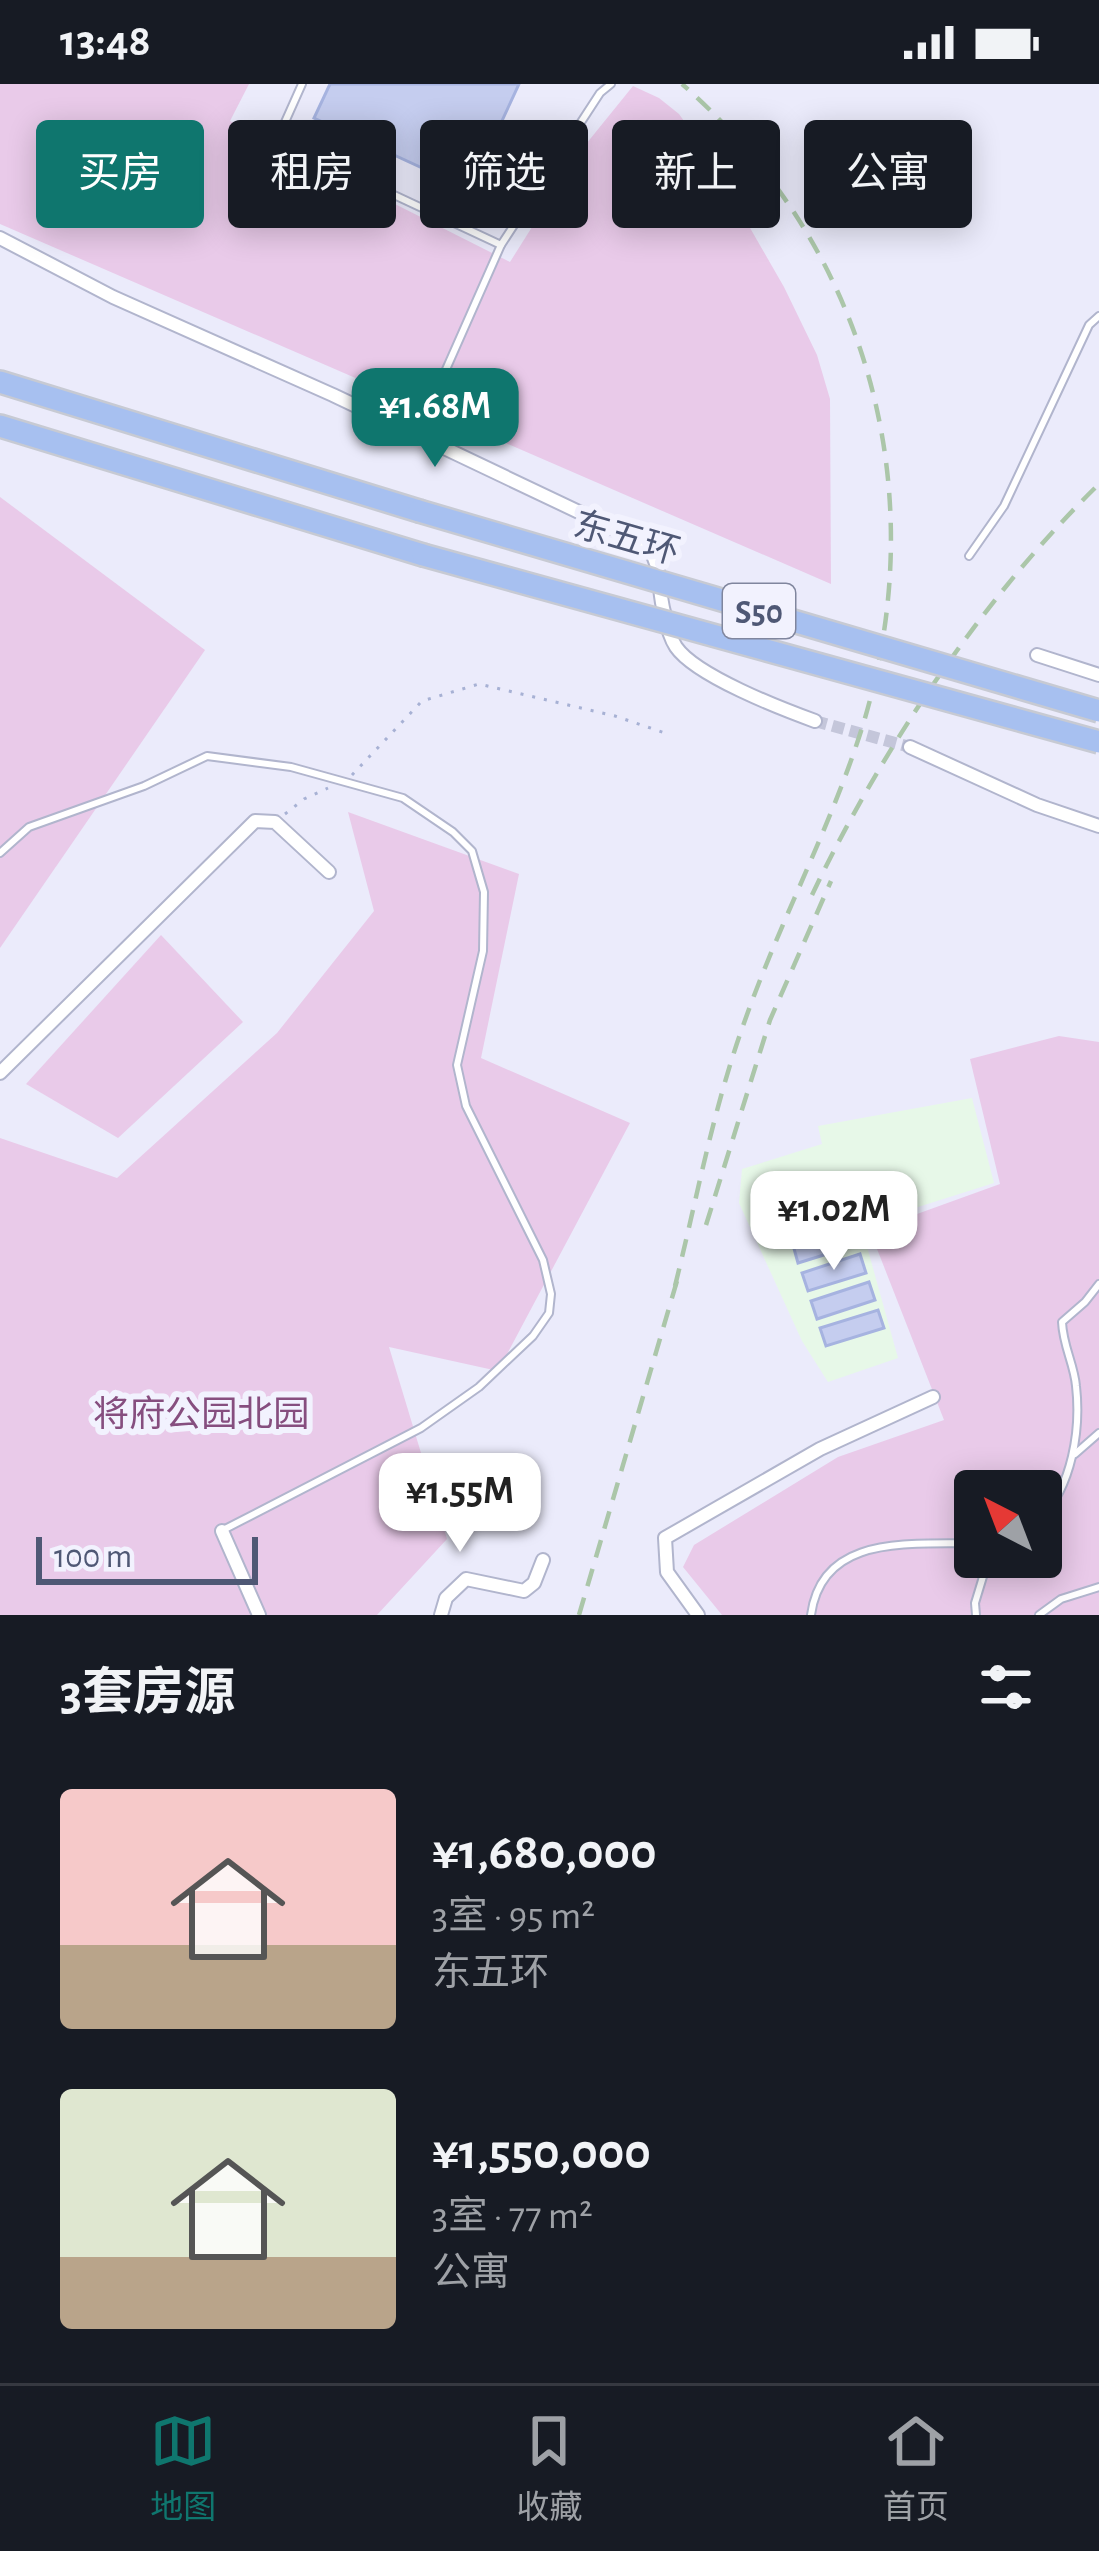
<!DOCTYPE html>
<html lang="zh">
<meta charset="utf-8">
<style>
:root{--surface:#171b24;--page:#242831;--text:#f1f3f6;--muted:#9ea1a6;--line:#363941;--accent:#0f766e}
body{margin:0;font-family:"Alegreya Sans","Noto Sans SC",sans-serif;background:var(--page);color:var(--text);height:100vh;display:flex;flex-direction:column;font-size:45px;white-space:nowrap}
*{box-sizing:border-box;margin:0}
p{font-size:39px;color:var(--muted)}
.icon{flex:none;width:66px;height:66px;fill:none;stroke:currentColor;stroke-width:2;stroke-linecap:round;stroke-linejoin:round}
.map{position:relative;height:1531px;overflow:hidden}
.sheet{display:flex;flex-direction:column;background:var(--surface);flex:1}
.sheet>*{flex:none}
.banner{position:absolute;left:36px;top:36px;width:1029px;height:108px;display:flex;gap:24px}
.needle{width:78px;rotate:318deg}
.buttons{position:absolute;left:954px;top:1386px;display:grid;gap:24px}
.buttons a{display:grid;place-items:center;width:108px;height:108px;border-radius:12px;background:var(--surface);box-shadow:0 6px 30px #0003;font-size:60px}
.scale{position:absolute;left:36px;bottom:30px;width:222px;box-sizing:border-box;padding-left:12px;border:6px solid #4f5875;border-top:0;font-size:33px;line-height:42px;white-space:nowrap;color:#4f5875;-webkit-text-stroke:9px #f2f2fe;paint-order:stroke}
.price{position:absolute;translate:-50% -102px;padding:0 27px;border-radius:24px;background:#fff;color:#222;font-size:39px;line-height:78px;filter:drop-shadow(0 3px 6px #0008)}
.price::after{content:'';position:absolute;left:50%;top:72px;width:36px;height:27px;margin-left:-18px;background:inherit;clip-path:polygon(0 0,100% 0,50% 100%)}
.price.selected{background:var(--accent);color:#fff}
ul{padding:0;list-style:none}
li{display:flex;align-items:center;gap:36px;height:300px;padding:0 60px}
li span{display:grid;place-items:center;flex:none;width:336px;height:240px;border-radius:12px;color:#555}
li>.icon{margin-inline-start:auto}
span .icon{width:144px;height:144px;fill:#fffc;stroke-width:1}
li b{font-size:51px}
h2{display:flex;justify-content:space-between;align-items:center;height:144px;padding:0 60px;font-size:51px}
.tag{padding:0 42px;border-radius:12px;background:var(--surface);box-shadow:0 6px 30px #0003;font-size:42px;line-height:108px}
.tag.selected{background:var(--accent);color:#fff}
.status{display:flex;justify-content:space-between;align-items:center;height:84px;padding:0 60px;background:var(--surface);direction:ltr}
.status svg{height:33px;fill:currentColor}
.menu{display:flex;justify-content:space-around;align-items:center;height:168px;border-top:3px solid var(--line);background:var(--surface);font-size:33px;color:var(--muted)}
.menu a{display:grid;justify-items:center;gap:6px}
.menu .selected{color:var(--accent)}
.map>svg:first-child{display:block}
.education{fill:#e7f8e8}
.green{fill:#e9cae9;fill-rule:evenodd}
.building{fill:#c5cdef;stroke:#a6b3e0;stroke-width:3}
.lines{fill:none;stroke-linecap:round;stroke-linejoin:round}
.minor-tunnel{stroke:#c4c6da;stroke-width:12;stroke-dasharray:12 6;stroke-linecap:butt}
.service-casing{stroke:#b1b5cd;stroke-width:10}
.minor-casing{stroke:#b1b5cd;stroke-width:16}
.motorway-casing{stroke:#c7cad3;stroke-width:26}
.path{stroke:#a7b1d4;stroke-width:3;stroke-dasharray:3 9;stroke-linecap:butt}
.service{stroke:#fff;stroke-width:6}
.minor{stroke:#fff;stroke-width:12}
.motorway{stroke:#a7c0f0;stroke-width:21}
.rail{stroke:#abc6a9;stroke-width:4.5;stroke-dasharray:18 12;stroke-linecap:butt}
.motorway-bridge-casing{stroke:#c7cad3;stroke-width:26;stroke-linecap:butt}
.motorway-bridge{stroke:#a7c0f0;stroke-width:21}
.labels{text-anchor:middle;stroke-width:12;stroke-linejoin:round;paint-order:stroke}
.shield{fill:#f2f2fe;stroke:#80869e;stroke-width:3}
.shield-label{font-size:33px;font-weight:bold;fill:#4f5875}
.street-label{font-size:36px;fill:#4f5875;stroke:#f2f2fe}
.park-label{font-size:36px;fill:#864e7f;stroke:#f2f2fe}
</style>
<div class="status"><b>13:48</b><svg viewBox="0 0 49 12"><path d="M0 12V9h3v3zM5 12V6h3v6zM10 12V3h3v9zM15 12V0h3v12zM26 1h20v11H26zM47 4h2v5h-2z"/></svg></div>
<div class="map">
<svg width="1099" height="1531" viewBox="0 0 1099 1531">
<rect width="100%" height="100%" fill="#ebebfb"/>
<path class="education" d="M972 1014 994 1099 861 1141 898 1274 828 1298 802 1257 739 1119 742 1085 822 1060 818 1042Z"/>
<g class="green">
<path d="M0 0H249L230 37 510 178 578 70 633 2 659 14 679 30 707 69 784 203 817 271 830 315 831 500 0 140Z"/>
<path d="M0 413 205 566 0 864Z"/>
<path d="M348 728 519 790 481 974 630 1039 498 1287 389 1263 447 1455 377 1531H0V1054L117 1094 277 949 374 827Z"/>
<path d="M161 851 243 938 118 1054 26 1000Z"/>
<path d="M1059 952 1099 958V1531H722L683 1483 694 1461 838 1373 944 1336 870 1147 1000 1100 970 975ZM975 1407H1041V1473H975Z"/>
</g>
<g class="building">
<path d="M330 0H519L470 106 314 34Z"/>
<path d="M834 1089 839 1107 782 1126 776 1108Z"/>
<path d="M841 1115 847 1133 789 1151 784 1133Z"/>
<path d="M850 1142 856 1161 798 1179 793 1161Z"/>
<path d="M860 1170 866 1189 808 1207 802 1189Z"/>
<path d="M869 1198 875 1216 817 1235 811 1217Z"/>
<path d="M878 1226 884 1244 826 1262 820 1244Z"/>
</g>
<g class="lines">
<path class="minor-tunnel" d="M815 637 910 663"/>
<defs>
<g id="service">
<path d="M302 0 281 47 283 59 501 161"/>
<path d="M417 351 501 161 600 9 611 0"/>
<path d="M969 472 1004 422 1089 241 1099 232"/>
<path d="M0 769 29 743 144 702 207 672 291 683 403 714 453 748 472 767 484 808 483 867 457 981 466 1022 543 1176 551 1210 549 1229 533 1252 479 1303 421 1344 225 1445"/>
<path d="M1075 1370 1099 1349"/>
<path d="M1041 1434C1072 1402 1081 1346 1076 1302 1074 1280 1063 1262 1062 1238L1085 1218 1099 1200"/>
<path d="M811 1531C822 1449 911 1461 975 1459"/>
<path d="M976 1531 975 1519 989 1473"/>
<path d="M1039 1531 1061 1515 1099 1503"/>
</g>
<g id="minor">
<path d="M0 154 113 213 333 311 644 459C663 478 657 503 664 528 666 538 670 554 676 563 696 592 782 625 815 637"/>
<path d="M1037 571 1099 591"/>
<path d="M910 663 1037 721 1099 742"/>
<path d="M0 989 255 737 275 738 329 788"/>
<path d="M222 1447 259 1531"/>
<path d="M441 1531 446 1514 466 1495 524 1507 534 1499 543 1476"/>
<path d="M698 1531 667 1488 665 1454 820 1365 933 1313"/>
</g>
<g id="motorway">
<path d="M0 298 419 427"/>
<path d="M0 342 423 471"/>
</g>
</defs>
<use href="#service" class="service-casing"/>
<use href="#minor" class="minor-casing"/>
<use href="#motorway" class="motorway-casing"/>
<g class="path">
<path d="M352 691 422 617 479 600 615 632 668 650"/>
<path d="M285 730 304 715 328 704"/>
</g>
<use href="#service" class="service"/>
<use href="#minor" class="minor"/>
<use href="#motorway" class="motorway"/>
<g class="rail">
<path d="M812 811C881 666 983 513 1099 400"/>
<path d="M706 1141 770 936 831 797"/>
<path d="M675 1202C697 1114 713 1025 744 939 779 839 830 745 862 644 935 407 868 163 682 0"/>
<path d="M579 1531 679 1190"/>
</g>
<defs>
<g id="motorway-bridge">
<path d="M419 427 1099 627"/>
<path d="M423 471 1099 658"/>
</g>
</defs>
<use href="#motorway-bridge" class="motorway-bridge-casing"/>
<use href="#motorway-bridge" class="motorway-bridge"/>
</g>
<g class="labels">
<rect class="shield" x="723" y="500" width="72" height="54" rx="9"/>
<g class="shield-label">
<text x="759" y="539">S50</text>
</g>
<g class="street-label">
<text transform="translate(627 453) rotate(16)" y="13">东五环</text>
</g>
<g class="park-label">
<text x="201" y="1342">将府公园北园</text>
</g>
</g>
</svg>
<div class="buttons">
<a><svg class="needle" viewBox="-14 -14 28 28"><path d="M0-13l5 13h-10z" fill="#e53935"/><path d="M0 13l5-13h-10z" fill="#9ea1a6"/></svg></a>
</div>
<div class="scale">100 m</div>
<b class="price selected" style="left:435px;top:386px">¥1.68M</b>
<b class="price" style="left:834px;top:1189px">¥1.02M</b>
<b class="price" style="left:460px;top:1471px">¥1.55M</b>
<div class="banner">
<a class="tag selected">买房</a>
<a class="tag">租房</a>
<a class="tag">筛选</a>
<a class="tag">新上</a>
<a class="tag">公寓</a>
</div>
</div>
<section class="sheet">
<h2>3套房源<svg class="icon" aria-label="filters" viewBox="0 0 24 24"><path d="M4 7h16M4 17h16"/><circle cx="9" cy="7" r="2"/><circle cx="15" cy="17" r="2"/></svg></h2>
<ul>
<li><span style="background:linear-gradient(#f6c9c9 65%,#b9a48a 0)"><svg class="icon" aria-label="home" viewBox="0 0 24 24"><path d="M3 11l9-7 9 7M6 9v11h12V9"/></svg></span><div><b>¥1,680,000</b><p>3室 · 95 m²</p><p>东五环</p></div></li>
<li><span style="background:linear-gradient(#dfe7d0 70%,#b9a48a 0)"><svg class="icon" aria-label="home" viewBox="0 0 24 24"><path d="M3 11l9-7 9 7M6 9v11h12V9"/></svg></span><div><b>¥1,550,000</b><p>3室 · 77 m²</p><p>公寓</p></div></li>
</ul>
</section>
<nav class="menu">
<a class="selected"><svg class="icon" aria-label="map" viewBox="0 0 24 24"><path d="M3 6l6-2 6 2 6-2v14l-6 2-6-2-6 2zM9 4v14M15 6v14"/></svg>地图</a>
<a><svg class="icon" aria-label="saved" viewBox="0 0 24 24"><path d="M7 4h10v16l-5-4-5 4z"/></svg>收藏</a>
<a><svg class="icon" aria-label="home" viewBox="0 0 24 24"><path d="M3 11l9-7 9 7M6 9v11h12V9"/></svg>首页</a>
</nav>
